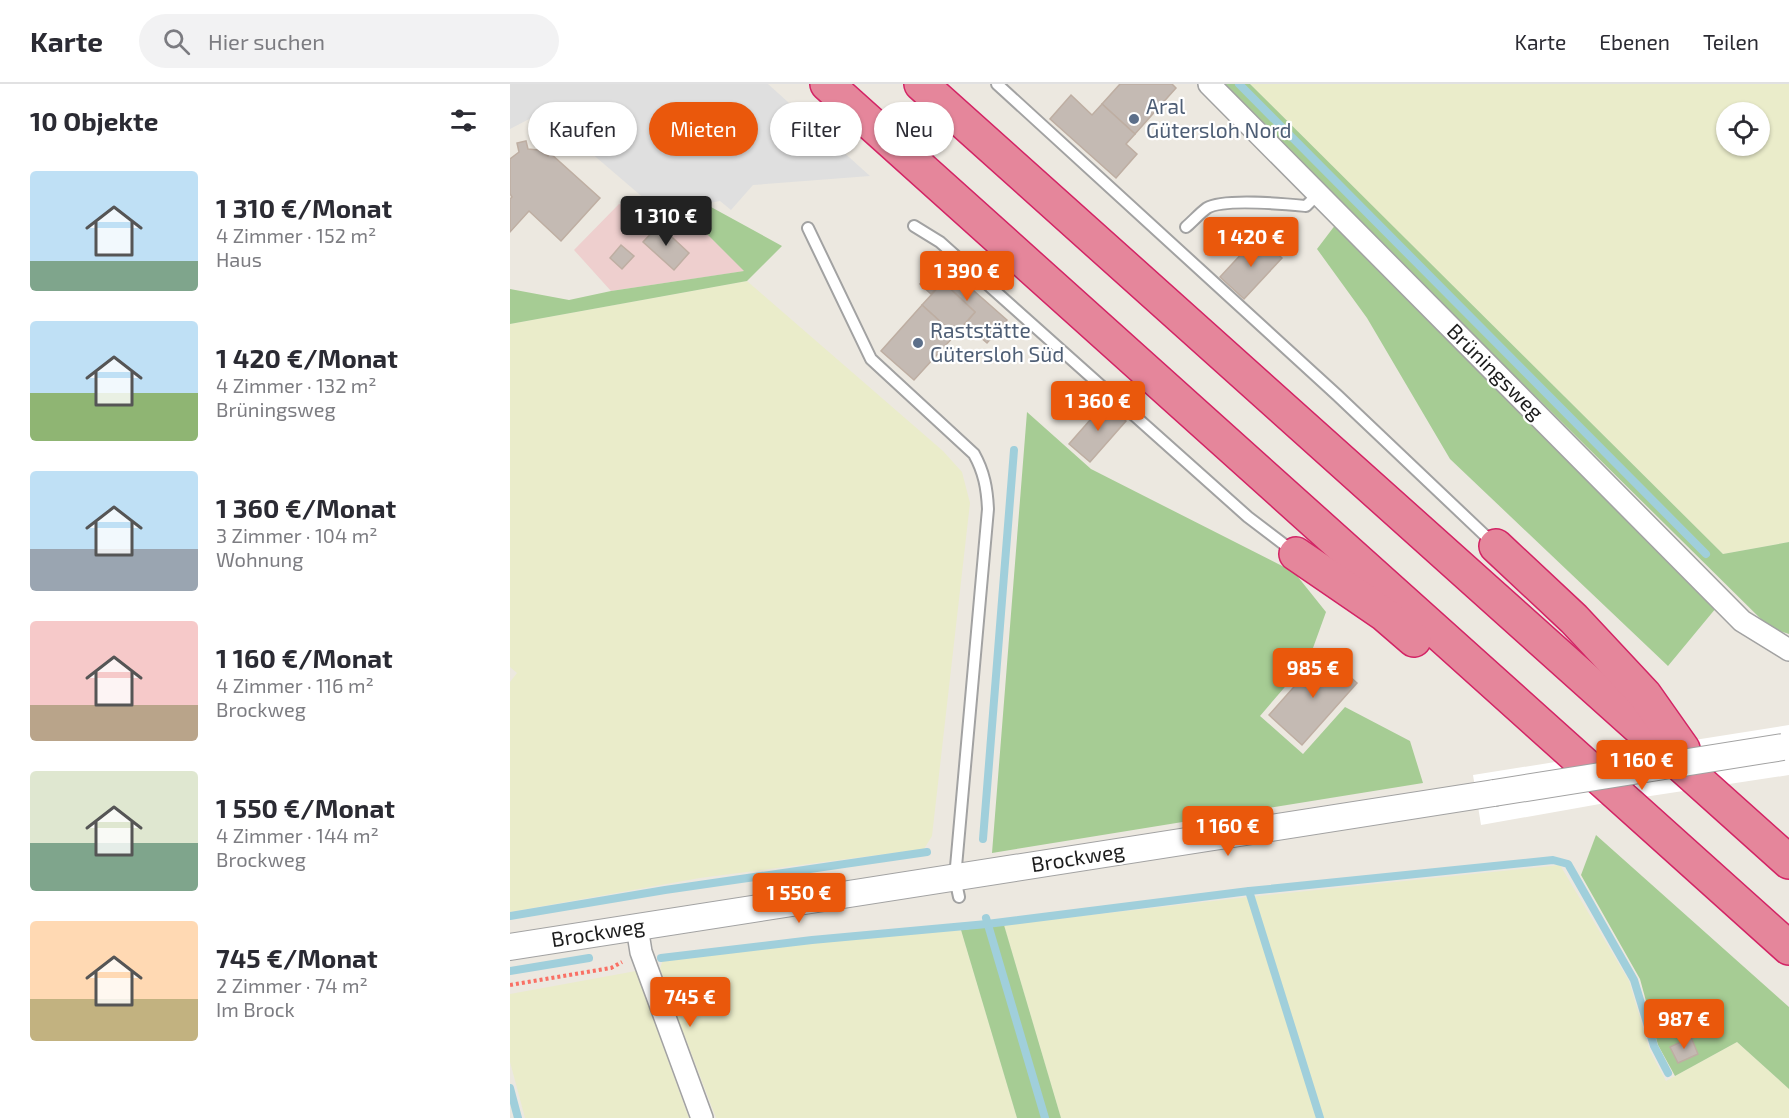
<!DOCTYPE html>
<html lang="de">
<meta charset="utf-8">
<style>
:root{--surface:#fff;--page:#f2f2f3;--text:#2b2b33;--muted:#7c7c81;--line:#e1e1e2;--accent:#ea580c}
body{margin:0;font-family:"Exo 2",sans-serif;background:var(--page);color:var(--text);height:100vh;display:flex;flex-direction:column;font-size:22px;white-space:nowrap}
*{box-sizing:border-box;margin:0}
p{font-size:20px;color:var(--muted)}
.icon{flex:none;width:33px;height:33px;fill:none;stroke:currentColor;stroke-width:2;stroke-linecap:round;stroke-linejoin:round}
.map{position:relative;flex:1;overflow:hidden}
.drawer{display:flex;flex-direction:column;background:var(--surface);width:510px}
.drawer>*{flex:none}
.banner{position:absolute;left:18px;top:18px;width:570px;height:54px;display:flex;gap:12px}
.tools{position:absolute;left:1206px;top:18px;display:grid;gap:12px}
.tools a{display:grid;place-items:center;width:54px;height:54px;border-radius:50%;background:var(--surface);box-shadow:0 2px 4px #0004;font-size:30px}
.price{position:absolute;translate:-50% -51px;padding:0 14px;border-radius:6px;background:var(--accent);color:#fff;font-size:20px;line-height:39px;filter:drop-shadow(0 2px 3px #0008)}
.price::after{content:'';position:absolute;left:50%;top:36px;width:18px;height:14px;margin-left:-9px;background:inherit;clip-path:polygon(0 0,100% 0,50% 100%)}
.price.on{background:#222;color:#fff}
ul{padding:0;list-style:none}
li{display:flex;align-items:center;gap:18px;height:150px;padding:0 30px}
li span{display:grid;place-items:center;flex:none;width:168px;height:120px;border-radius:6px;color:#555}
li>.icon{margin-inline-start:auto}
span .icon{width:72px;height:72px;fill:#fffc;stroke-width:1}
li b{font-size:26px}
h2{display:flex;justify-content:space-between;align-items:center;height:72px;padding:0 30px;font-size:26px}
.chip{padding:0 21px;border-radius:27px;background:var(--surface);box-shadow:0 2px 4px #0004;font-size:21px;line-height:54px}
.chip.on{background:var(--accent);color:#fff}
header{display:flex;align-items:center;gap:36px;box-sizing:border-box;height:84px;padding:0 30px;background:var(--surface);border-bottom:2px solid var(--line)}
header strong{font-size:28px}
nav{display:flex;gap:33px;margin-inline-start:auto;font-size:21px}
.search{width:420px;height:54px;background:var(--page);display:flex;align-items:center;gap:15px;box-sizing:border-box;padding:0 21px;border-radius:33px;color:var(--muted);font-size:22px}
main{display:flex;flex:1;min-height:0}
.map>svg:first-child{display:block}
.commercial{fill:#eecfce}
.farmland{fill:#eaecca;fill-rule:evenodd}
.forest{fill:#a6cc94}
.parking{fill:#dfdfdf}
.pier{fill:#fff}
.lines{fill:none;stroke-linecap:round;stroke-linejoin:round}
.stream{stroke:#a0cfdb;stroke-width:8}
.building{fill:#c4bab3;stroke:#beaea2;stroke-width:1.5}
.service-casing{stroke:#a2a2a2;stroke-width:14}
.minor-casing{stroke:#a2a2a2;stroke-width:24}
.tertiary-casing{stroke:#a2a2a2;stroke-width:28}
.motorway-casing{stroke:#d32465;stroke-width:36}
.path{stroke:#f97065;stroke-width:4;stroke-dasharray:3 3;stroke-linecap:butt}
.service{stroke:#fff;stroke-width:10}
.minor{stroke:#fff;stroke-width:21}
.tertiary{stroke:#fff;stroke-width:26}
.motorway{stroke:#e5869b;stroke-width:33}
.tertiary-bridge-casing{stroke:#a2a2a2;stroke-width:28;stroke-linecap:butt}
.tertiary-bridge{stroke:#fff;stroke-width:26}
.service-dot{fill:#5c6f8a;stroke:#fff;stroke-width:2}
.labels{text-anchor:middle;stroke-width:4.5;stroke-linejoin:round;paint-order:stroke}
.service-label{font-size:21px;fill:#4e5e75;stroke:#fff;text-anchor:start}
.street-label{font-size:21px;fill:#1b1b1b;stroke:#fff}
</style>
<header>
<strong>Karte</strong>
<div class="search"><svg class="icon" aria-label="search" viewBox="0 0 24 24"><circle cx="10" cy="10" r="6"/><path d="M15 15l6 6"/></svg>Hier suchen</div>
<nav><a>Karte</a><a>Ebenen</a><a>Teilen</a></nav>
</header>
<main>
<section class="drawer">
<h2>10 Objekte<svg class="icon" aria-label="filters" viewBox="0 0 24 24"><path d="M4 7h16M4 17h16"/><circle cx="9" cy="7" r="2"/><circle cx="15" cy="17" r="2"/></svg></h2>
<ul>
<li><span style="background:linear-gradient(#bfe0f5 75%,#7fa58c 0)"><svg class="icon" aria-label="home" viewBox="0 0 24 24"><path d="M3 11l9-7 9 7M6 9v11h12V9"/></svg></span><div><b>1 310 €/Monat</b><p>4 Zimmer · 152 m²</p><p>Haus</p></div></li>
<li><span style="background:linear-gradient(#bfe0f5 60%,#8fb573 0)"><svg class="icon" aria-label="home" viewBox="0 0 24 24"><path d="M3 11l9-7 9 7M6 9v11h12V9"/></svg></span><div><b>1 420 €/Monat</b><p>4 Zimmer · 132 m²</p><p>Brüningsweg</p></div></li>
<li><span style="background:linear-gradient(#bfe0f5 65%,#9aa5b1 0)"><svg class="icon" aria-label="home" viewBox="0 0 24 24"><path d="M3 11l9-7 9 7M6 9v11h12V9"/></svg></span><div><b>1 360 €/Monat</b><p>3 Zimmer · 104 m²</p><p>Wohnung</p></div></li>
<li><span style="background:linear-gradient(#f6c9c9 70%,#b9a48a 0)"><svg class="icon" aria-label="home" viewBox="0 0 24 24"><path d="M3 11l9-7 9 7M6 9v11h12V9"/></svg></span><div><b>1 160 €/Monat</b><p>4 Zimmer · 116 m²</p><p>Brockweg</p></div></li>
<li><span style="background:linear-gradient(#dfe7d0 60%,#7fa58c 0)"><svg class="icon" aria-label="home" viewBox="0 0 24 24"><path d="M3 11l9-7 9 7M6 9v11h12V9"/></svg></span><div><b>1 550 €/Monat</b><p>4 Zimmer · 144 m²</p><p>Brockweg</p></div></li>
<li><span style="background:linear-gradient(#ffd9b3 65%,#c2b280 0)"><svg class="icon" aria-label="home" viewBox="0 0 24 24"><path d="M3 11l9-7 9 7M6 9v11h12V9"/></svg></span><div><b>745 €/Monat</b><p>2 Zimmer · 74 m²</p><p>Im Brock</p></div></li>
</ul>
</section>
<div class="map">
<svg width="1279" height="1034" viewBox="0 0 1279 1034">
<rect width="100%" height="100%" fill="#ece8e0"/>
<path class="commercial" d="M109 120 156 134 176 129 235 187 101 207 64 166Z"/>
<g class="farmland">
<path d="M740 0H1279V458L1213 470ZM1216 28H1250V62H1216Z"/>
<path d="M237 197 433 367 452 388 460 419 422 752 414 765 190 794 0 828V598L7 589 0 583V240Z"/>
<path d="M1050 781 1119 897 1140 967 1156 997 1227 958 1279 1005V1034H551L494 841 738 813Z"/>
<path d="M451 846 507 1034H206L155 901 150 884 153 876 301 858Z"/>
<path d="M126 887 179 1034H15L0 978V910Z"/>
</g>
<g class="forest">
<path d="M710 0H740L1213 470 1279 458V550L1260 544Z"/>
<path d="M201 123 272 162 237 197 0 240V205L59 216 101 207 234 187 176 129Z"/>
<path d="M826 140 1206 524 1158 582 940 375 857 234 807 165Z"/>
<path d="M517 328 581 385 784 488 816 528 799 575 750 632 793 670 835 623 900 657 913 699 482 769Z"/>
<path d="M1086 751 1279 923V1005L1227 958 1165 992 1148 961 1130 895 1071 791Z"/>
<path d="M494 841 551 1034H507L451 846Z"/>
</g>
<path class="parking" d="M0 0H258L360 92 243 101 221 126 210 117 150 128 52 44 25 32 0 45Z"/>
<path class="pier" d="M1279 641V691L1101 718 971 741 963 691Z"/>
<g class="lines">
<g class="stream">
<path d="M729 0 1196 470"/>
<path d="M473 755 504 366"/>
<path d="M739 807 810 1034"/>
<path d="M0 832 155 806 417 768"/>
<path d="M476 834 535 1034"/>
<path d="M151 874 302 856 477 840 739 807 1043 776 1058 780 1124 896 1144 962 1158 989"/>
<path d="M0 887 79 874"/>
<path d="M0 1004 8 1034"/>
</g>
</g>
<g class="building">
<path d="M610 0H662L666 4 625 50 592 20Z"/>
<path d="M561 11 582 31 592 20 625 50 616 60 627 70 606 94 540 35Z"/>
<path d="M16 57 18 65 28 66 38 72 41 70 90 114 51 157 19 127 0 148V115L2 113 0 110V75L9 68 7 59Z"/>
<path d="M149 141 179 169 164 186 133 158Z"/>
<path d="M748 152 772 174 734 215 710 193Z"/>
<path d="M111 161 124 172 112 185 100 174Z"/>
<path d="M430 177 497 236 477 259 455 240 465 228 433 198 421 210 410 200Z"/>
<path d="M433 198 465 228 445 251 412 221Z"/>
<path d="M412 221 445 251 404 296 371 267Z"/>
<path d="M595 319 616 337 580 378 559 360Z"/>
<path d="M814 569 847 599 792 661 759 631Z"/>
<path d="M1181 953 1188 970 1168 979 1160 963Z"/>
</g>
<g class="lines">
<defs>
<g id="service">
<path d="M487 0 827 311 984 460"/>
<path d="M404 142 430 158 738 433 784 468"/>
<path d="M676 143C683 137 690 129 697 124 714 114 775 120 796 122L808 110"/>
<path d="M298 144 361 275 464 370C474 388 477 404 478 425L445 794 449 813"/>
</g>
<g id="minor">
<path d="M699 0 1232 537 1279 566"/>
<path d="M127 843 131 868 192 1034"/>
</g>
<path id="tertiary" d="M0 863 984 709"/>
<g id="motorway">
<path d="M317 0 1279 864"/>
<path d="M411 0 1279 778"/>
<path d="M986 462 1064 535 1135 611 1173 665"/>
<path d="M786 470 875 531 904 556"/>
</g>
</defs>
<use href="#service" class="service-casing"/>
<use href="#minor" class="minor-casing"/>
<use href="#tertiary" class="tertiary-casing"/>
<use href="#motorway" class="motorway-casing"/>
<path class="path" d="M0 901 101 884 112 878"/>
<use href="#service" class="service"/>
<use href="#minor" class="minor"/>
<use href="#tertiary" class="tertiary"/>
<use href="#motorway" class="motorway"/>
<defs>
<path id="tertiary-bridge" d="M984 709 1273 663"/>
</defs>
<use href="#tertiary-bridge" class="tertiary-bridge-casing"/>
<use href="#tertiary-bridge" class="tertiary-bridge"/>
</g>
<g class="service-dot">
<circle cx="624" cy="35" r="6"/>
<circle cx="408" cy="259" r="6"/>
</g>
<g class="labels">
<g class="service-label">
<text x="636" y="30">Aral<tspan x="636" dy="24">Gütersloh Nord</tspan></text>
<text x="420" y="254">Raststätte<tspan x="420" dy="24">Gütersloh Süd</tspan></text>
</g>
<g class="street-label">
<text transform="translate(985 288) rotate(45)" y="7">Brüningsweg</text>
<text transform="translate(568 774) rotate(-9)" y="7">Brockweg</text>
<text transform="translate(88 849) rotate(-9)" y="7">Brockweg</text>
</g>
</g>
</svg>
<div class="tools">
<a><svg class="icon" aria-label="locate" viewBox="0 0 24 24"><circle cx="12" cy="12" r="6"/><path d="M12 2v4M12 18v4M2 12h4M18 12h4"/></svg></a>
</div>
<b class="price on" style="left:156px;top:163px">1 310 €</b>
<b class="price" style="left:741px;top:184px">1 420 €</b>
<b class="price" style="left:457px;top:218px">1 390 €</b>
<b class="price" style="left:588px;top:348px">1 360 €</b>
<b class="price" style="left:803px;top:615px">985 €</b>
<b class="price" style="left:1132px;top:707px">1 160 €</b>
<b class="price" style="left:718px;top:773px">1 160 €</b>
<b class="price" style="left:289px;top:840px">1 550 €</b>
<b class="price" style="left:180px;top:944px">745 €</b>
<b class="price" style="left:1174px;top:966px">987 €</b>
<div class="banner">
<a class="chip">Kaufen</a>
<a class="chip on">Mieten</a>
<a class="chip">Filter</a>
<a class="chip">Neu</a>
</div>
</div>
</main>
